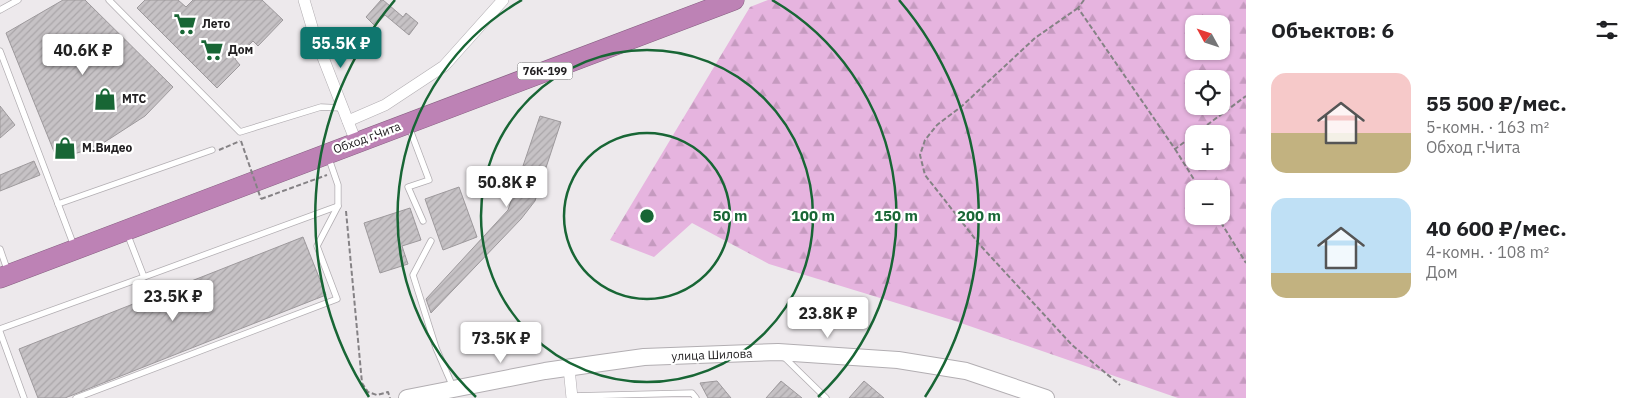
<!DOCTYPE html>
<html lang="ru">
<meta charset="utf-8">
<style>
:root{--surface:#fff;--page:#f6f6f6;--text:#202124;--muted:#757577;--accent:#0f766e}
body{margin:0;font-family:"IBM Plex Sans",sans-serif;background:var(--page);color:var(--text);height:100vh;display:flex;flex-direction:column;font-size:19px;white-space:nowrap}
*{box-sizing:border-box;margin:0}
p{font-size:16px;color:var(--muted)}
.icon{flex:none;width:28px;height:28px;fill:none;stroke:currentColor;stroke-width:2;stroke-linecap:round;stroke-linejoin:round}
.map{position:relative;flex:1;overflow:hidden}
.side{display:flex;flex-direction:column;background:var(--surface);width:400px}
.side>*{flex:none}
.needle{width:32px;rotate:310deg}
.tools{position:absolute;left:1185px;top:15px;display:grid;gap:10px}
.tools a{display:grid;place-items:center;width:45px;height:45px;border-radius:10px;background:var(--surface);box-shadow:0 1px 4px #0004;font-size:25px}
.price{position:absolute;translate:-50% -42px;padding:0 11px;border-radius:5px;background:#fff;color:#222;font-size:16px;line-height:32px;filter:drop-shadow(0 1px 2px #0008)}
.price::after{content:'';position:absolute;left:50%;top:30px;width:15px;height:11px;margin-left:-8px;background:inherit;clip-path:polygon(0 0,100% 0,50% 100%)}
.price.active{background:var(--accent);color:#fff}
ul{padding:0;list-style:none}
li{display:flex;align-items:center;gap:15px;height:125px;padding:0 25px}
li span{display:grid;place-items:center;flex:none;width:140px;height:100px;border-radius:15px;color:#555}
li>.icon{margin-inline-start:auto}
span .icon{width:60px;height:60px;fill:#fffc;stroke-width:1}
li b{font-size:21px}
h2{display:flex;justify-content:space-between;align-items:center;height:60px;padding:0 25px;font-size:21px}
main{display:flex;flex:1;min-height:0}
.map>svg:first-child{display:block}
.forest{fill:url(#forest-firs);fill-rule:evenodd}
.building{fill:url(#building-hatch);stroke:#9d999c}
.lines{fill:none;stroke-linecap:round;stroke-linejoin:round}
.lane-casing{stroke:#b2aeb2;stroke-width:7}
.street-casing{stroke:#b2aeb2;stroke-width:12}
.secondary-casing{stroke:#b2aeb2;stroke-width:18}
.highway-casing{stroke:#876082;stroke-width:21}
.path{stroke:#858285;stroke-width:2;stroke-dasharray:5 2.5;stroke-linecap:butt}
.lane{stroke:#fff;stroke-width:5.5}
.street{stroke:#fff;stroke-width:11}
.secondary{stroke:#fff;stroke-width:16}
.highway{stroke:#bd82b5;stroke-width:20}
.path-bridge{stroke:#858285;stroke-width:2;stroke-dasharray:5 2.5;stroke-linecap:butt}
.ring{fill:none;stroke:#186635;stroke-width:2.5}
.labels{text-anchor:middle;stroke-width:4.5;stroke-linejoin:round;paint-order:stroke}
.shield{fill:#fff;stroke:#646364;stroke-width:1}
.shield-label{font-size:11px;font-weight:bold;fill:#222022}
.poi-label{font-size:12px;font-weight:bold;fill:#222022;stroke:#fff;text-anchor:start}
.street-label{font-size:12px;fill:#222022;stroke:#fff}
.centre{fill:#186635;stroke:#fff;stroke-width:2.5}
.ring-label{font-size:15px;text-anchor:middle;font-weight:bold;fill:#186635;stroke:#fff;stroke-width:4.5;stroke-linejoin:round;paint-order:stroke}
</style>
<main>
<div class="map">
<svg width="1246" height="398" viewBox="0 0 1246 398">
<defs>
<pattern id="forest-firs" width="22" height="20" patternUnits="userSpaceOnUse" patternTransform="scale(1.25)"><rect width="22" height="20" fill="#e6b4df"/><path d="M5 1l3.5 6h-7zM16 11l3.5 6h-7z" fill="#c59abf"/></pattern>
<pattern id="building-hatch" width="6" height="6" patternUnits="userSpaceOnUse" patternTransform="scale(1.25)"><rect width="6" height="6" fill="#c6c2c5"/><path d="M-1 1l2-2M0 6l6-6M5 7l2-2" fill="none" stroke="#aaa6a9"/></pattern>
</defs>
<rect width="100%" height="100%" fill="#ede9ec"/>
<path class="forest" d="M768 0H1246V398H1178L952 320 769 264 692 223 654 257 610 240 750 7ZM1194 24H1221V51H1194ZM1194 79H1221V106H1194ZM1194 134H1221V161H1194ZM1194 189H1221V216H1194Z"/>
<g class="building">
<path d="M63 0H85L173 87 145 116 97 147 57 159 6 33Z"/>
<path d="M145 0H178L186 7 193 0H262L283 20 258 46 253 41 235 59 240 65 217 88 137 8Z"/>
<path d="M381 0H383L403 17 406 13 418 23 409 35 385 15 375 26 366 17Z"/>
<path d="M0 106 15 125 0 138Z"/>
<path d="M540 116 561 122 535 201 521 219 431 313 426 299 508 210Z"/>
<path d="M34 161 40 175 0 191V175Z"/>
<path d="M459 187 477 237 443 250 425 199Z"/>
<path d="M410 208 421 240 402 246 408 264 380 273 364 223Z"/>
<path d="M303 237 326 295 65 398H38L19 349Z"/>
<path d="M717 381 731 398H708L700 383Z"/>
<path d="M781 381 802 398H766Z"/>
<path d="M864 381 884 398H849Z"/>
</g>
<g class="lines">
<defs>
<g id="lane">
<path d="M109 0 240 132 321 107 342 108"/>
<path d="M0 10 18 0"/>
<path d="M0 51 74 246"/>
<path d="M409 127 429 180 408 187 423 221"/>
<path d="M58 204 212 150"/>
<path d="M127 233 144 277 338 206"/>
<path d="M431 241 413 275 436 348 453 387"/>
<path d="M0 249 8 272"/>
<path d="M0 329 144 277"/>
<path d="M0 332 24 398"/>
<path d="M783 356 826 398"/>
<path d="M571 396 692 393 696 398"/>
<path d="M76 398 337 299 317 246 338 206V185L328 156"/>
</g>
<g id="street">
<path d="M304 0 315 37 356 142"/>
<path d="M348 121 385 105 444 66 503 0"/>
<path d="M569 368 572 398"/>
</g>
<path id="secondary" d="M407 398 545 371 601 363 644 357 778 352 898 360 966 371 1046 398"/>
<path id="highway" d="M0 278 734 0"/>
</defs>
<use href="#lane" class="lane-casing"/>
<use href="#street" class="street-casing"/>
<use href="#secondary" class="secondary-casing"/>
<use href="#highway" class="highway-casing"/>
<g class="path">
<path d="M1084 0 1078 8 1175 149 1194 135"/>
<path d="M1078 8 1035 38 962 106 937 125 925 140 920 155 925 175 980 245 1072 345 1120 385"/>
<path d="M1195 134 1246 96"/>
<path d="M1175 149 1200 189"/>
<path d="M219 150 240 141"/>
<path d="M261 199 327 175"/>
<path d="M346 211 362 383 368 392 377 395 388 392 390 398"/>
<path d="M1217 216 1246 263"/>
</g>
<use href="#lane" class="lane"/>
<use href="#street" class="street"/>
<use href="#secondary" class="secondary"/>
<use href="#highway" class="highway"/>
<path class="path-bridge" d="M241 141 261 199"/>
</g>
<g class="ring">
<circle cx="647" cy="216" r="83"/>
<circle cx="647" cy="216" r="166"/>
<path d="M476 397A249 249 0 0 1 522 0M772 0A249 249 0 0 1 818 397"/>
<path d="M369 397A332 332 0 0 1 395 0M899 0A332 332 0 0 1 925 397"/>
</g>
<defs>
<symbol id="supermarket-bare" viewBox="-9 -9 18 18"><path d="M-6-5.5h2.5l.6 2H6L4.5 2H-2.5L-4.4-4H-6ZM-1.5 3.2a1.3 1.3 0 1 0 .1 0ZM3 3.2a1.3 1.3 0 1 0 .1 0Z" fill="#186635" stroke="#fff" stroke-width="2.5" paint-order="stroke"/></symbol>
<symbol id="shop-bare" viewBox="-9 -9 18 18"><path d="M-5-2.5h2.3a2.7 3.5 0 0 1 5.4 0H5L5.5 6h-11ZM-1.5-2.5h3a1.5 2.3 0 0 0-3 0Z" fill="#186635" stroke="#fff" stroke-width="2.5" paint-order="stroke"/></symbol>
</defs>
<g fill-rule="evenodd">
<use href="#supermarket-bare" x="169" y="8" width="32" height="32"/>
<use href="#supermarket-bare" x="196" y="34" width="32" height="32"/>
<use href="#shop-bare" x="89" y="83" width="32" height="32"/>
<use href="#shop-bare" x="49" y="132" width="32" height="32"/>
</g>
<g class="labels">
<rect class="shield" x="517.5" y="62.5" width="55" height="17" rx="4"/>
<g class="shield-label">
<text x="545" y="75">76К-199</text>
</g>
<g class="poi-label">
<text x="202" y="28">Лето</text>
<text x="228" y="54">Дом</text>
<text x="122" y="103">МТС</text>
<text x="82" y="152">М.Видео</text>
</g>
<g class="street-label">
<text transform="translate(367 138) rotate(-20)" y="4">Обход г.Чита</text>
<text transform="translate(712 355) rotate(-2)" y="4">улица Шилова</text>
</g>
</g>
<circle cx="647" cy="216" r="8" class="centre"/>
<g class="ring-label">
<text x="730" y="221">50 m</text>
<text x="813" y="221">100 m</text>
<text x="896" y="221">150 m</text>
<text x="979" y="221">200 m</text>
</g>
</svg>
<div class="tools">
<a><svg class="needle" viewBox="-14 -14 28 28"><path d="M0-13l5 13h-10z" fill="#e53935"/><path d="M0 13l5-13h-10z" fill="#757577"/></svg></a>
<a><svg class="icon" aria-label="locate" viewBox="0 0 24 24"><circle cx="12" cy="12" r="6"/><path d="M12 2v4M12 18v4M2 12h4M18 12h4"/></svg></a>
<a>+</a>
<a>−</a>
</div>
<b class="price active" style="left:341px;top:69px">55.5K ₽</b>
<b class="price" style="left:83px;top:76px">40.6K ₽</b>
<b class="price" style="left:507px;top:208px">50.8K ₽</b>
<b class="price" style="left:173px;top:322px">23.5K ₽</b>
<b class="price" style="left:828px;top:339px">23.8K ₽</b>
<b class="price" style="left:501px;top:364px">73.5K ₽</b>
</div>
<section class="side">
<h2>Объектов: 6<svg class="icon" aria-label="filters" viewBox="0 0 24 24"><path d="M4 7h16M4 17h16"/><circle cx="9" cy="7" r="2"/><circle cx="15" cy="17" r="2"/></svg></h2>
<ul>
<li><span style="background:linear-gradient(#f6c9c9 60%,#c2b280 0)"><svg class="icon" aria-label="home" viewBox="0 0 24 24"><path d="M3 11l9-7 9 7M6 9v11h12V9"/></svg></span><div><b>55 500 ₽/мес.</b><p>5-комн. · 163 m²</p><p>Обход г.Чита</p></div></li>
<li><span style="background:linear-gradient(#bfe0f5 75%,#c2b280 0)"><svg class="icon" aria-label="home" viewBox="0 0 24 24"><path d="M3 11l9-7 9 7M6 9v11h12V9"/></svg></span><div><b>40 600 ₽/мес.</b><p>4-комн. · 108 m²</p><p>Дом</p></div></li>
</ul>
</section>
</main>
